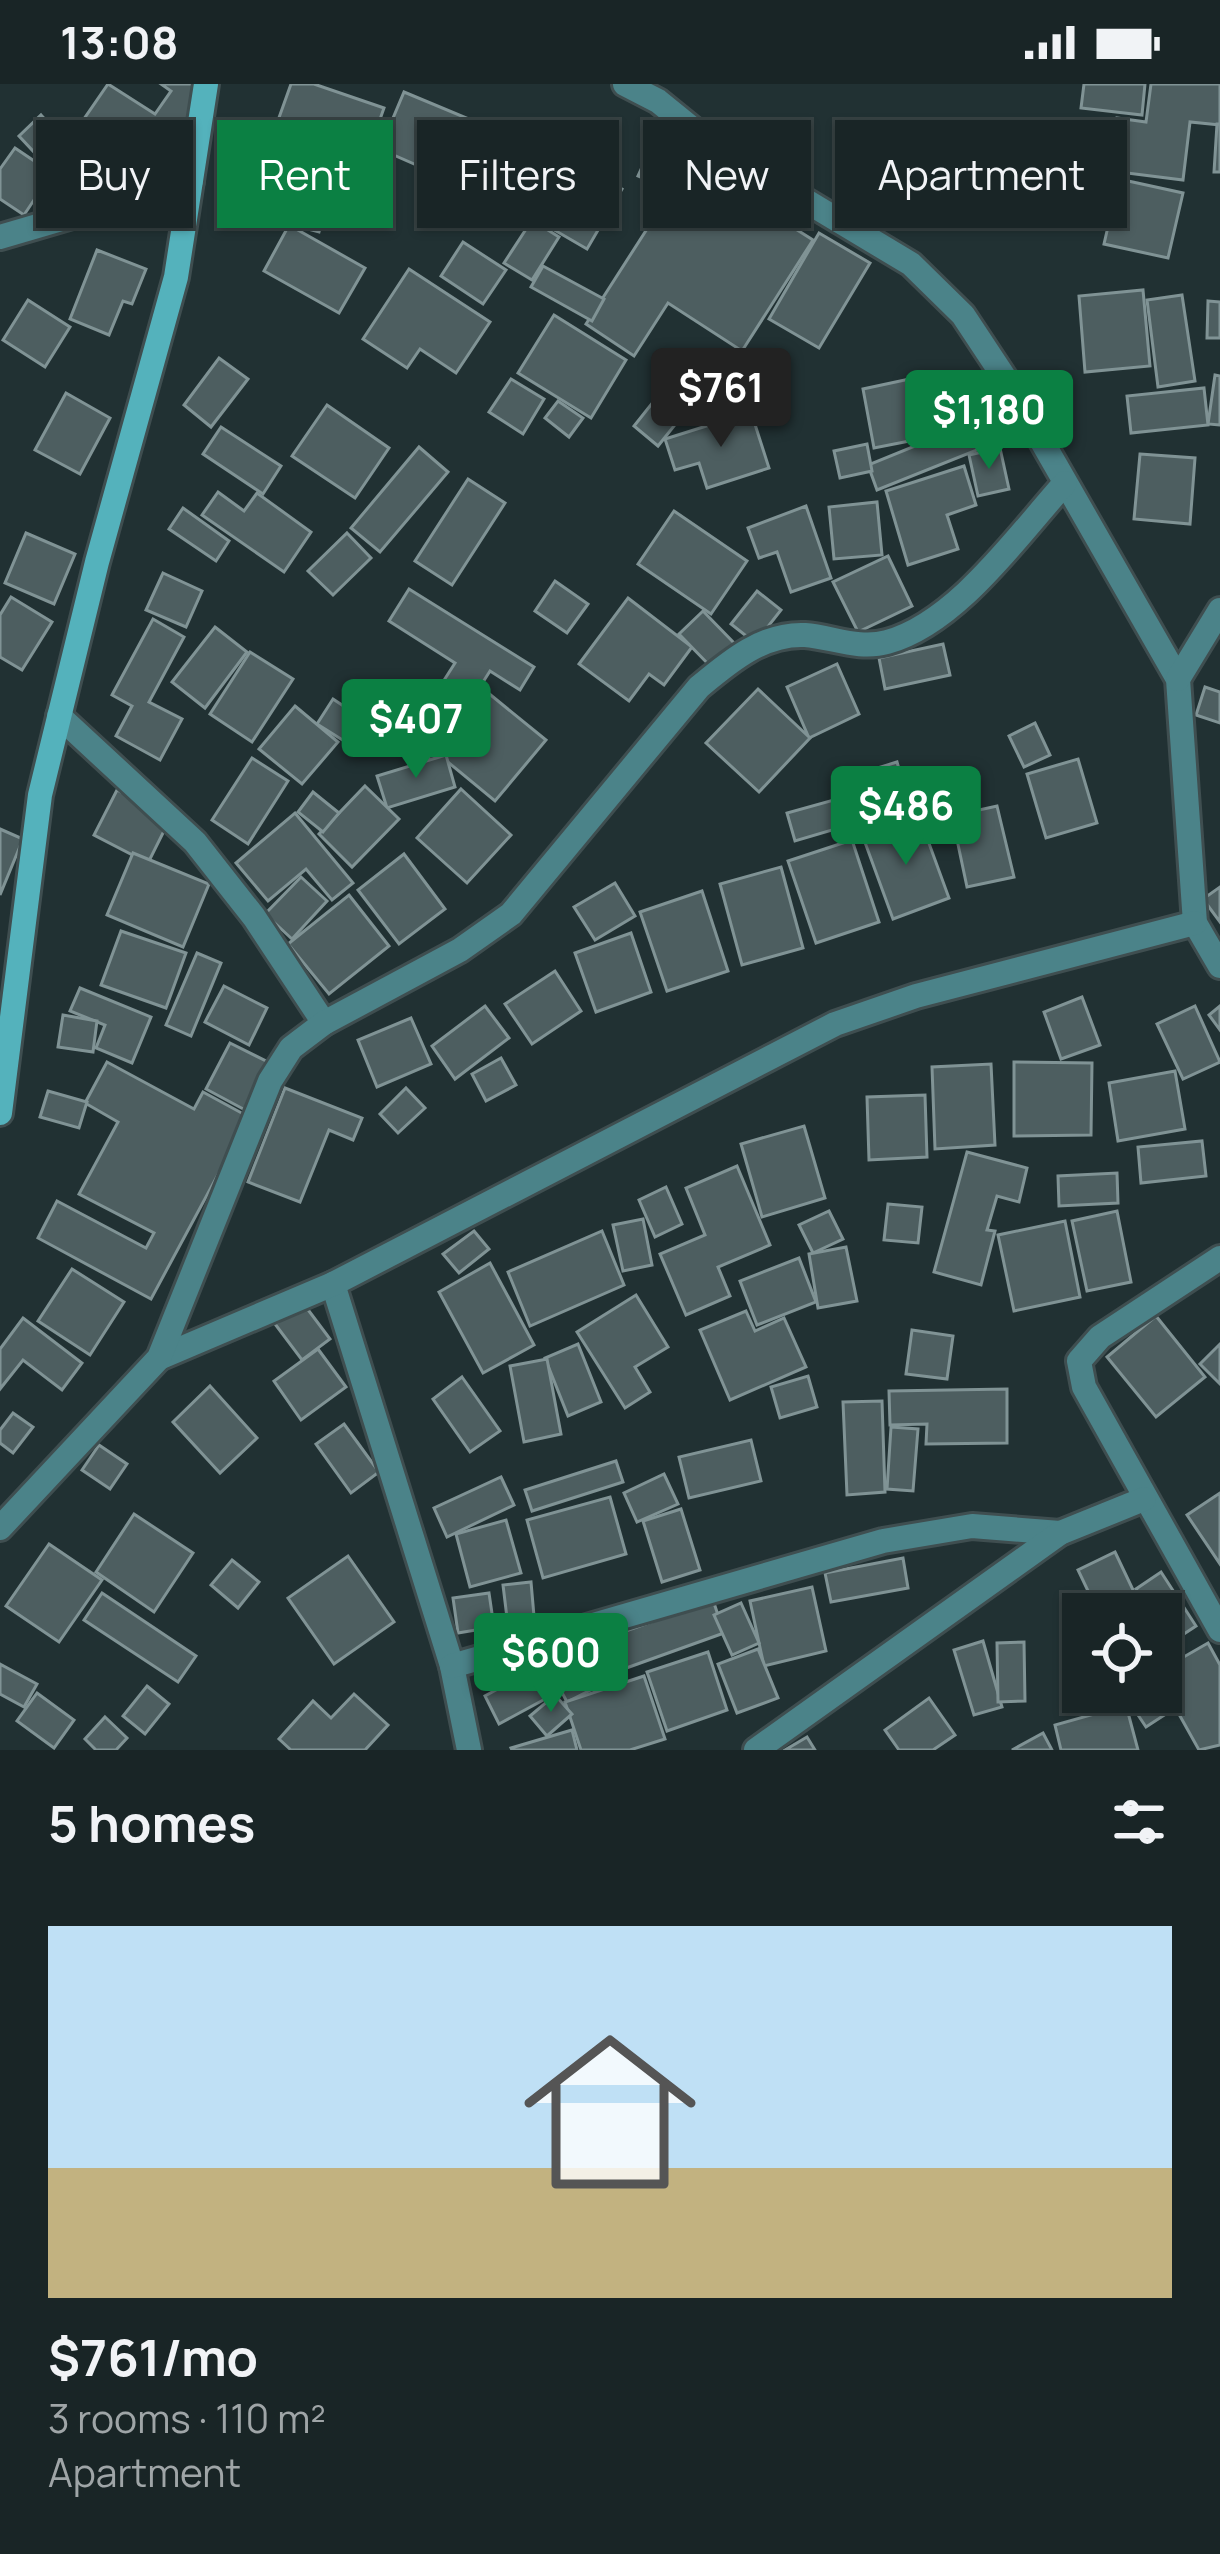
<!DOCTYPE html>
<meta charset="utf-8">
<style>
:root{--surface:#192526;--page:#222d2e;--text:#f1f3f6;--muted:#9fa5a7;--line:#374243;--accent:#0b8043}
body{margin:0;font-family:Manrope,sans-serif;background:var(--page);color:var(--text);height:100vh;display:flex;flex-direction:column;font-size:45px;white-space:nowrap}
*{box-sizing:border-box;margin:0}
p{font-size:39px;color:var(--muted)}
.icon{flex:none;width:66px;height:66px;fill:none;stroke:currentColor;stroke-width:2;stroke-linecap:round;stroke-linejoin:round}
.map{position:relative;height:1666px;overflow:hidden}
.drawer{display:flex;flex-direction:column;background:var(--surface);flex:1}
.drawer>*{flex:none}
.banner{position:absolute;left:36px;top:36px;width:1149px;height:108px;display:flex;gap:24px}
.controls{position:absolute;left:1062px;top:1509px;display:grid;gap:24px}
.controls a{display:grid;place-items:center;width:120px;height:120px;border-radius:0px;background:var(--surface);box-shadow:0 3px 9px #0004,0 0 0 3px var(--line);font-size:60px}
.price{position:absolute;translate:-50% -102px;padding:0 27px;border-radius:12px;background:var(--accent);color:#fff;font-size:39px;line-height:78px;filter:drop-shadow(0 3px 6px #0008)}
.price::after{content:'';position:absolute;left:50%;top:72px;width:36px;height:27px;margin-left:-18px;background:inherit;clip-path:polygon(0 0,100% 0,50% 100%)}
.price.selected{background:#222;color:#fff}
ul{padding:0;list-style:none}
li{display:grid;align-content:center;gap:24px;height:636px;padding:0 48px}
li span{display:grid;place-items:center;height:372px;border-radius:0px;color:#555}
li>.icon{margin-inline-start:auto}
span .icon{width:216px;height:216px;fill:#fffc;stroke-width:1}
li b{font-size:51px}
h2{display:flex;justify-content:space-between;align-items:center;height:144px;padding:0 48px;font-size:51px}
.pill{padding:0 42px;border-radius:0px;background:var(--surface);box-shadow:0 3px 9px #0004,0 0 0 3px var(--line);font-size:42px;line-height:108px}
.pill.selected{background:var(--accent);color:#fff}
.status{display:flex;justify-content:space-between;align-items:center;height:84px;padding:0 60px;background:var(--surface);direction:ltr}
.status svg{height:33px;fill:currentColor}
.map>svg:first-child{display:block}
.building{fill:#4d5e60;stroke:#809395;stroke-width:3}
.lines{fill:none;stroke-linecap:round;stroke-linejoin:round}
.street-casing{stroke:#3f4e50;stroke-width:30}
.secondary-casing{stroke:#3f4e50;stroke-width:30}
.street{stroke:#4b8389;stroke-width:24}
.secondary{stroke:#54b2bc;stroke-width:24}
</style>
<div class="status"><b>13:08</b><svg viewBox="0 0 49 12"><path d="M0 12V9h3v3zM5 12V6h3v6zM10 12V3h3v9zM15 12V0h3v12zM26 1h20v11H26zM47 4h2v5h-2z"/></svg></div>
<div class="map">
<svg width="1220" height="1666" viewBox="0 0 1220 1666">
<rect width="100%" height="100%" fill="#213133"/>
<g class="building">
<path d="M108 0 155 30 171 7 161 0H215L165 73 144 59 127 85 75 48Z"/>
<path d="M291 0H314L384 24 361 89 306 70 312 54 276 42Z"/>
<path d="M1084 0H1145L1142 31 1081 24Z"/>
<path d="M1151 0H1220V41L1190 38 1183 96 1111 87 1117 34 1146 38Z"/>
<path d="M404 8 469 35 444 93 380 65Z"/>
<path d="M41 31 83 76 61 97 19 52Z"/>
<path d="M509 35 563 65 530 126 474 97Z"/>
<path d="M1217 40H1220V88H1214Z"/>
<path d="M15 64 52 89 24 131 0 115V85Z"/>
<path d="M648 70 676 82 667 104 638 92Z"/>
<path d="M566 73 622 105 587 165 532 133Z"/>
<path d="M298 75 336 85 319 148 281 138Z"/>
<path d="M690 78 813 156 742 267 668 219 634 272 586 240Z"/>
<path d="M81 83 103 110 73 134 52 106Z"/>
<path d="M756 90 784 109 774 124 746 104Z"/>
<path d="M1119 95 1183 109 1168 174 1104 160Z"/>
<path d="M348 104 378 116 368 141 339 128Z"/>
<path d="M532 136 559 153 532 196 504 179Z"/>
<path d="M289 141 365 184 339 229 264 187Z"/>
<path d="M819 149 870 179 819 264 769 235Z"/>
<path d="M463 158 506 186 483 220 441 192Z"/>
<path d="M97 166 146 185 132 220 123 217 109 251 70 235Z"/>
<path d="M543 182 604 215 592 237 531 203Z"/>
<path d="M409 185 490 238 456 289 420 265 407 284 363 255Z"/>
<path d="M1143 206 1150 282 1085 288 1079 212Z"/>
<path d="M1182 211 1195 297 1158 303 1147 216Z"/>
<path d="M28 216 70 243 45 283 3 256Z"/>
<path d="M1208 217 1220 218V254H1207Z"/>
<path d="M554 231 626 276 591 334 518 289Z"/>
<path d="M766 273 767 319 700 322 699 275Z"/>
<path d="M219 274 248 295 211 343 184 321Z"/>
<path d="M928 291 940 351 874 364 863 305Z"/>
<path d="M1215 291 1220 292V341L1208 340Z"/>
<path d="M511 295 544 315 523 350 489 328Z"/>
<path d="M1204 304 1208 341 1131 349 1127 312Z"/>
<path d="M66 309 110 334 80 390 35 366Z"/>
<path d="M558 317 583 334 569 353 545 334Z"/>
<path d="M654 317 678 337 658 362 634 342Z"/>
<path d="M327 321 389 364 355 414 292 372Z"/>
<path d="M751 328 769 384 707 404 699 379 675 386 665 355Z"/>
<path d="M996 329 1007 354 877 406 868 381Z"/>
<path d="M221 343 281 382 263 410 203 370Z"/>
<path d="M867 360 872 387 840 394 834 367Z"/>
<path d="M419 363 448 388 380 468 351 444Z"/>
<path d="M1000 364 1009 405 978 412 969 371Z"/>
<path d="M1140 370 1195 374 1190 440 1134 435Z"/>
<path d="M964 382 976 421 947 431 958 465 908 481 886 407Z"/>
<path d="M468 395 505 419 452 501 415 477Z"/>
<path d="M218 408 244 427 257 409 311 448 284 488 202 431Z"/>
<path d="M877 418 882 471 834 475 829 423Z"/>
<path d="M806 422 831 494 791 508 777 468 759 474 748 444Z"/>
<path d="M183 424 229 457 216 477 169 445Z"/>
<path d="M674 427 747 477 711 530 638 480Z"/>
<path d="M26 449 75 470 54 520 5 499Z"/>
<path d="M347 449 371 474 333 511 308 487Z"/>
<path d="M888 472 912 522 858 548 833 498Z"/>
<path d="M163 489 202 507 186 543 146 526Z"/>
<path d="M555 497 588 520 567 549 535 527Z"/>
<path d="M409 505 534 583 520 606 490 587 433 677 404 659 455 579 389 537Z"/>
<path d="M757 507 781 526 755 559 731 540Z"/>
<path d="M11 513 52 538 22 586 0 573V531Z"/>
<path d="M628 514 692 563 664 601 649 590 629 617 579 580Z"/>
<path d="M703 527 735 560 711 583 679 550Z"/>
<path d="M153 535 184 553 149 618 182 635 160 676 116 652 132 622 112 611Z"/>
<path d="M215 543 247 568 205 624 172 598Z"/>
<path d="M943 560 950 591 885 605 879 574Z"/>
<path d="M250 568 293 595 252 658 210 630Z"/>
<path d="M837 580 859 630 809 654 787 603Z"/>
<path d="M1205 603 1220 608V639L1196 631Z"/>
<path d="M758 605 810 654 759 708 706 659Z"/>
<path d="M487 608 546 656 495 717 437 669Z"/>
<path d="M333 615 372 641 357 665 317 640Z"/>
<path d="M295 622 338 658 302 700 259 665Z"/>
<path d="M1035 639 1050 671 1024 683 1009 652Z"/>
<path d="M446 671 455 703 387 724 377 692Z"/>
<path d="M252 674 288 697 248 760 212 736Z"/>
<path d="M1078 675 1097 739 1046 754 1027 690Z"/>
<path d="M897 678 910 722 870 733 858 690Z"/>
<path d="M365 702 399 735 352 783 319 750Z"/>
<path d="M461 705 511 751 467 799 417 754Z"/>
<path d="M117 706 171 733 148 779 94 751Z"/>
<path d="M313 708 339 729 323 748 298 728Z"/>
<path d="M848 712 856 739 795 757 787 729Z"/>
<path d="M997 722 1014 793 967 803 952 732Z"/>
<path d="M295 729 353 799 332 816 306 785 268 817 236 779Z"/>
<path d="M919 732 949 814 893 835 863 753Z"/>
<path d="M0 745 23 755 0 811Z"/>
<path d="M852 756 879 838 816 859 788 777Z"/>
<path d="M133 769 209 800 183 863 107 831Z"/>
<path d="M404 770 445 825 399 860 358 806Z"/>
<path d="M781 783 803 864 742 881 720 800Z"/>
<path d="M301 793 327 817 292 855 265 830Z"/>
<path d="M615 799 635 832 595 856 574 823Z"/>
<path d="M1220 803V838L1203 815Z"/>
<path d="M702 807 728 887 667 907 640 828Z"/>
<path d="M349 811 389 862 329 910 288 860Z"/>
<path d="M121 847 186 869 166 924 101 901Z"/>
<path d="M631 849 651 908 596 928 575 869Z"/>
<path d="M197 869 221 879 191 952 166 941Z"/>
<path d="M555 887 581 927 532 960 505 920Z"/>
<path d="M224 902 267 924 249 961 205 938Z"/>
<path d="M80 904 151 933 132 979 96 964 105 941 70 927Z"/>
<path d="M1082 913 1100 961 1061 975 1044 928Z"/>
<path d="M485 922 509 954 455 995 432 962Z"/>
<path d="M1195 922 1220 978 1183 995 1157 940Z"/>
<path d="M1220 922V946L1209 931Z"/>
<path d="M63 931 97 937 93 968 58 963Z"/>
<path d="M411 934 431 980 377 1003 358 956Z"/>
<path d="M230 959 270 979 247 1027 206 1005Z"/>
<path d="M501 974 516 1001 486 1017 472 990Z"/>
<path d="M107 978 194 1025 203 1008 249 1033 151 1215 38 1154 57 1117 146 1164 154 1149 79 1110 118 1038 85 1019Z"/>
<path d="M1014 978 1092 979 1091 1051 1014 1052Z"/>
<path d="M991 980 995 1061 935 1065 932 983Z"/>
<path d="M1175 987 1185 1045 1118 1057 1109 999Z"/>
<path d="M285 1004 362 1034 353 1056 329 1046 300 1118 248 1098Z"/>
<path d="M406 1004 425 1024 398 1049 380 1030Z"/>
<path d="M48 1007 87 1018 79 1044 40 1033Z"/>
<path d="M925 1011 927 1073 869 1076 867 1013Z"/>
<path d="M804 1042 825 1114 762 1133 741 1060Z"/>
<path d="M1202 1057 1206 1092 1141 1099 1138 1063Z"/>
<path d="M967 1068 1027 1084 1019 1118 997 1112 987 1146 995 1147 981 1201 934 1188Z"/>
<path d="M737 1082 770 1161 718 1183 730 1212 686 1231 660 1170 705 1151 686 1104Z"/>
<path d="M1117 1089 1118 1119 1059 1122 1058 1092Z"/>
<path d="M666 1103 682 1140 655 1153 639 1116Z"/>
<path d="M888 1120 922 1123 918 1159 884 1156Z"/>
<path d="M829 1127 843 1155 813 1169 799 1141Z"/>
<path d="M1117 1127 1131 1198 1087 1207 1072 1137Z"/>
<path d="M643 1135 652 1181 623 1187 613 1141Z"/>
<path d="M1065 1137 1080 1213 1014 1227 998 1151Z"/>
<path d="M474 1147 489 1165 459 1189 443 1170Z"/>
<path d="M602 1147 624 1201 530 1242 508 1188Z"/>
<path d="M846 1163 857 1217 818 1224 809 1170Z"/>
<path d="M799 1174 816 1218 757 1241 740 1197Z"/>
<path d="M490 1179 534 1261 483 1289 439 1208Z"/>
<path d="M72 1185 124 1218 90 1271 38 1237Z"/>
<path d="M636 1211 668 1263 635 1283 650 1308 625 1324 577 1248Z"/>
<path d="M303 1219 330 1255 302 1276 275 1240Z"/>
<path d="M746 1227 755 1247 784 1234 806 1283 730 1316 700 1246Z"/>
<path d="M1156 1232 1205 1293 1156 1333 1107 1273Z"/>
<path d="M23 1234 82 1279 62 1306 23 1276 0 1305V1265Z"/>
<path d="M912 1246 953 1252 947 1295 906 1290Z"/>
<path d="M578 1260 601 1318 568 1332 545 1274Z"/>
<path d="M1220 1260V1300L1200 1280Z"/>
<path d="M318 1265 346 1303 301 1336 274 1297Z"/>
<path d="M547 1275 561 1350 524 1358 510 1282Z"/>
<path d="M808 1292 817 1323 780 1334 771 1303Z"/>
<path d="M462 1293 500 1347 470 1368 433 1315Z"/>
<path d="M210 1302 257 1354 220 1389 173 1338Z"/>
<path d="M1007 1305V1359L926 1360 927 1340 890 1341 889 1307Z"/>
<path d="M882 1317 885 1408 847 1411 843 1318Z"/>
<path d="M13 1329 33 1343 13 1369 0 1359V1346Z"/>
<path d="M344 1340 379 1388 351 1409 316 1360Z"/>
<path d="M891 1343 918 1345 913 1407 887 1405Z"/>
<path d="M751 1356 761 1397 689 1414 679 1373Z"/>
<path d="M99 1361 127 1380 110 1405 82 1386Z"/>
<path d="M616 1377 623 1398 532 1427 525 1406Z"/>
<path d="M664 1390 678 1420 637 1438 624 1409Z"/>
<path d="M501 1393 514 1421 447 1453 434 1424Z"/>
<path d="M1220 1409V1480L1187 1431Z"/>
<path d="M610 1413 626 1470 543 1494 527 1436Z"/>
<path d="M681 1425 700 1486 662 1498 643 1437Z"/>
<path d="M134 1430 193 1469 154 1528 96 1488Z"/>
<path d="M506 1436 521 1489 470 1503 456 1450Z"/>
<path d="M49 1460 102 1496 59 1558 6 1522Z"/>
<path d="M1115 1468 1144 1529 1143 1530H1099L1078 1486Z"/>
<path d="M348 1472 394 1538 334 1580 288 1514Z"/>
<path d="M903 1474 908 1504 831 1518 825 1489Z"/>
<path d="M232 1476 259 1498 238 1524 211 1501Z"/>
<path d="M1161 1488 1196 1542 1161 1565V1530H1145L1151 1526 1136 1505Z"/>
<path d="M531 1498 534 1532 507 1534 503 1501Z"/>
<path d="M812 1503 826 1567 764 1582 750 1517Z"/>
<path d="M102 1509 196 1572 178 1598 84 1536Z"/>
<path d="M489 1509 494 1543 458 1549 453 1514Z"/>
<path d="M713 1516 724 1549 618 1587 606 1554Z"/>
<path d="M741 1519 759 1559 732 1571 714 1531Z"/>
<path d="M599 1556 618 1592 567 1618 548 1582Z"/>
<path d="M983 1557 1002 1623 974 1631 954 1566Z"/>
<path d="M1024 1558 1025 1617 998 1618 997 1559Z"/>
<path d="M1208 1559 1220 1581V1661L1199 1666 1161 1598V1586Z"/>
<path d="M758 1565 778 1614 737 1629 718 1580Z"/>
<path d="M708 1568 727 1626 667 1647 647 1588Z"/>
<path d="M0 1580 37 1600 24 1623 0 1610Z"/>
<path d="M542 1581 556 1609 499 1640 485 1612Z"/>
<path d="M644 1592 665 1655 630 1666H581L565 1618Z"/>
<path d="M147 1602 169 1620 145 1650 123 1632Z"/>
<path d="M1161 1603 1175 1624 1146 1643 1128 1616 1140 1608H1161Z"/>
<path d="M37 1609 74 1636 54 1664 17 1637Z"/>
<path d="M354 1610 388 1641 365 1666H291L279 1655 313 1617 331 1634Z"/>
<path d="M555 1611 572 1630 547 1652 530 1632Z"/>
<path d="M929 1614 955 1651 933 1666H899L885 1646Z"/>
<path d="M1126 1621 1138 1666H1061L1055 1641Z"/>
<path d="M105 1633 127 1654 116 1666H96L85 1655Z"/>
<path d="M572 1646 577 1666H512L511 1664Z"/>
<path d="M1043 1649 1052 1666H1012Z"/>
<path d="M807 1653 815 1666H785Z"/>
</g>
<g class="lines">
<defs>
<g id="street">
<path d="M625 0 658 17 711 60 911 180 963 231 1012 305 1178 595 1195 839 1220 882"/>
<path d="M0 153 191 97"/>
<path d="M1178 595 1220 526"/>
<path d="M59 632 195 758 254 833 324 939"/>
<path d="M1220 1174 1100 1253 1079 1277 1084 1303 1220 1546"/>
<path d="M333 1200 452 1582 469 1666"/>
<path d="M159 1274 333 1200 835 940 916 912 1195 839"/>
<path d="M0 1444 159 1274 270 997 291 964 324 939 460 866 511 830 699 603C729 578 763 549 805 551 832 553 859 566 887 558 957 539 1018 451 1065 399"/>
<path d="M452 1582 883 1457 972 1442 1060 1449"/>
<path d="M756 1666 1060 1449 1144 1415"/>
</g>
<path id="secondary" d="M0 1029 40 711 97 478 176 193 206 0"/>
</defs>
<use href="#street" class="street-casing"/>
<use href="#secondary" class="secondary-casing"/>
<use href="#street" class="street"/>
<use href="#secondary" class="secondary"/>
</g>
</svg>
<div class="controls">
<a><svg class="icon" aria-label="locate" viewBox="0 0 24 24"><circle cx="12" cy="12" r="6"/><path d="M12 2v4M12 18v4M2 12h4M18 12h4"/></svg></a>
</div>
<b class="price selected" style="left:721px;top:366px">$761</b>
<b class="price" style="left:989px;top:388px">$1,180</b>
<b class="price" style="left:416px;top:697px">$407</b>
<b class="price" style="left:906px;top:784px">$486</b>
<b class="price" style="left:551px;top:1631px">$600</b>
<div class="banner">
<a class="pill">Buy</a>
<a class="pill selected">Rent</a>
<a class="pill">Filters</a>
<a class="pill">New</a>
<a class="pill">Apartment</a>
</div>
</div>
<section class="drawer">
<h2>5 homes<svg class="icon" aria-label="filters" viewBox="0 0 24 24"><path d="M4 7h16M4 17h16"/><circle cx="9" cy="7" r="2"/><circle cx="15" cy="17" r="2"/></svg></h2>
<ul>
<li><span style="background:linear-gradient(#bfe0f5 65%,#c2b280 0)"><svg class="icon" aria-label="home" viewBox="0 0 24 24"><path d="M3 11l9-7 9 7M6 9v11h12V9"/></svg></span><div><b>$761/mo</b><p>3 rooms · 110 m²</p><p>Apartment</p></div></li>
</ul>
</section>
